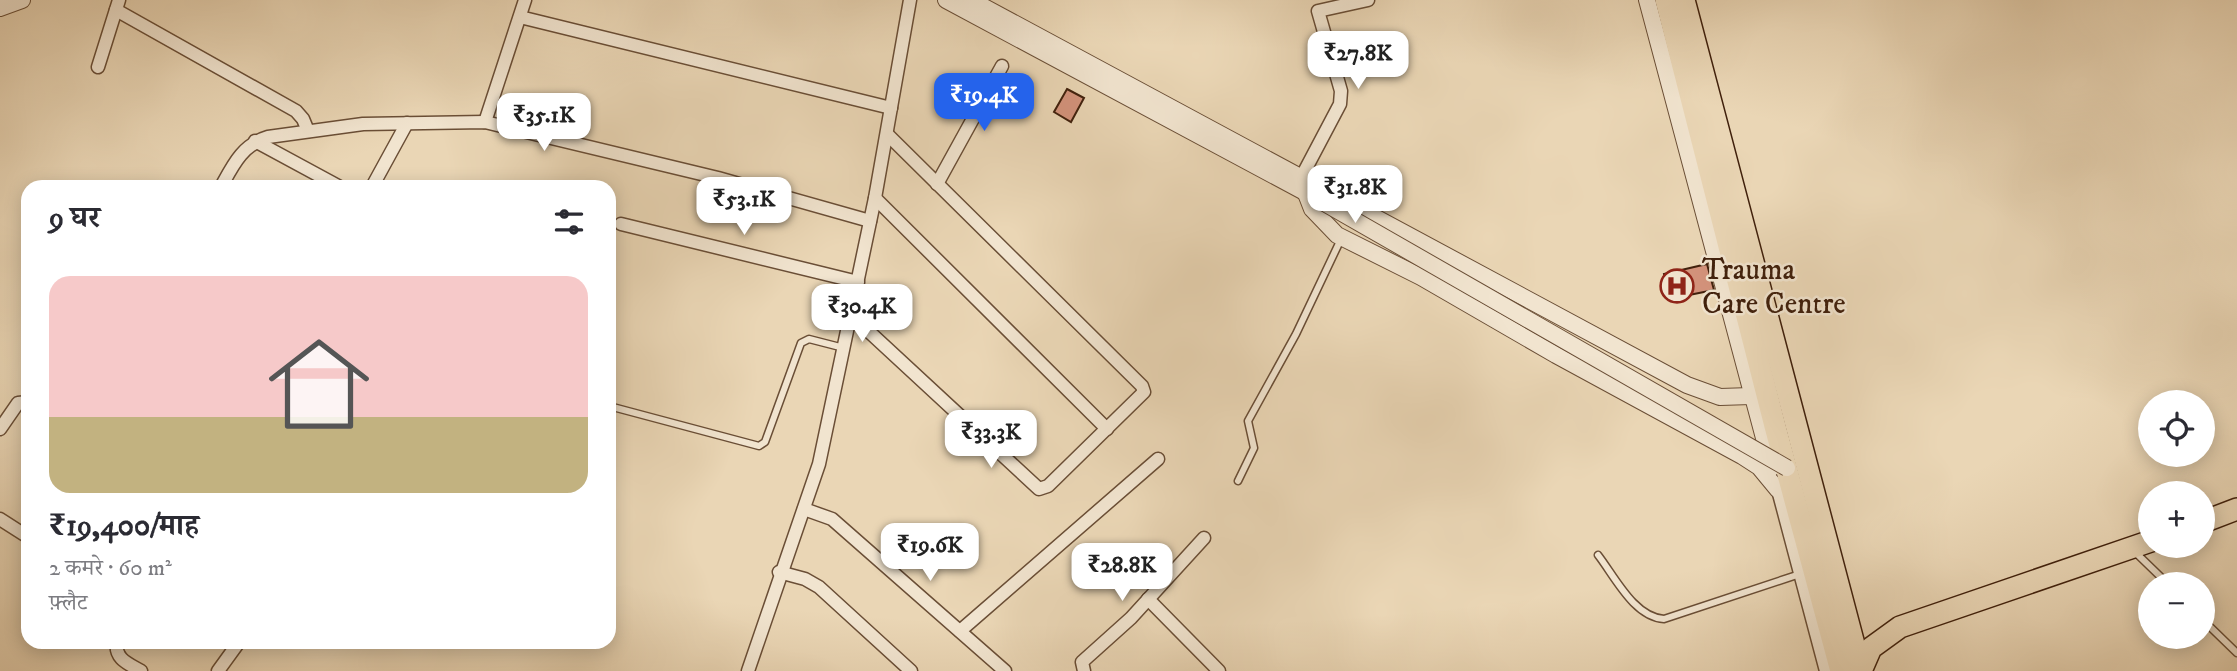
<!DOCTYPE html>
<html lang="hi">
<meta charset="utf-8">
<style>
:root{--surface:#fff;--page:#f7f7f7;--text:#2b2b33;--muted:#7c7c81;--accent:#2563eb}
body{margin:0;font-family:"IM FELL DW Pica","Noto Serif Devanagari",serif;background:var(--page);color:var(--text);height:100vh;display:flex;flex-direction:column;font-size:26px;white-space:nowrap}
*{box-sizing:border-box;margin:0}
p{font-size:23px;color:var(--muted)}
.icon{flex:none;width:38px;height:38px;fill:none;stroke:currentColor;stroke-width:2;stroke-linecap:round;stroke-linejoin:round}
.map{position:relative;flex:1;overflow:hidden}
.panel{position:absolute;left:21px;top:180px;width:595px;height:469px;display:flex;flex-direction:column;background:var(--surface);border-radius:21px;box-shadow:0 4px 18px #0003}
.panel>*{flex:none}
.buttons{position:absolute;left:2138px;top:390px;display:grid;gap:14px}
.buttons a{display:grid;place-items:center;width:77px;height:77px;border-radius:50%;background:var(--surface);box-shadow:0 4px 18px #0003;font-size:35px}
.price{position:absolute;translate:-50% -60px;padding:0 16px;border-radius:14px;background:#fff;color:#222;font-size:23px;line-height:46px;filter:drop-shadow(0 2px 4px #0008)}
.price::after{content:'';position:absolute;left:50%;top:42px;width:21px;height:16px;margin-left:-10px;background:inherit;clip-path:polygon(0 0,100% 0,50% 100%)}
.price.current{background:var(--accent);color:#fff}
ul{padding:0;list-style:none}
li{display:grid;align-content:center;gap:14px;height:371px;padding:0 28px}
li span{display:grid;place-items:center;height:217px;border-radius:21px;color:#555}
li>.icon{margin-inline-start:auto}
span .icon{width:126px;height:126px;fill:#fffc;stroke-width:1}
li b{font-size:30px}
h2{display:flex;justify-content:space-between;align-items:center;height:84px;padding:0 28px;font-size:30px}
.map>svg:first-child{display:block}
.building{fill:#d4937c;stroke:#40200c;stroke-width:2}
.lines{fill:none;stroke-linecap:round;stroke-linejoin:round}
.service-casing{stroke:#6a4e36;stroke-width:9}
.minor-casing{stroke:#6a4e36;stroke-width:15}
.tertiary-casing{stroke:#6a4e36;stroke-width:18}
.primary-casing{stroke:#40200c;stroke-width:24}
.service{stroke:#f1e4cf;stroke-width:6}
.minor{stroke:#f1e4cf;stroke-width:12}
.tertiary{stroke:#f1e4cf;stroke-width:16}
.primary{stroke:#ead6b5;stroke-width:21}
.tertiary-bridge-casing{stroke:#6a4e36;stroke-width:18;stroke-linecap:butt}
.tertiary-bridge{stroke:#f1e4cf;stroke-width:16}
.labels{text-anchor:middle;stroke-width:5;stroke-linejoin:round;paint-order:stroke}
.poi-label{font-size:30px;fill:#40200c;stroke:#f1e4cf;text-anchor:start}
</style>
<div class="map">
<svg width="2237" height="671" viewBox="0 0 2237 671">
<rect width="100%" height="100%" fill="#ead6b5"/>
<filter id="stains"><feTurbulence type="fractalNoise" baseFrequency=".00286" numOctaves="4"/><feColorMatrix values="0 0 0 0 .2 0 0 0 0 .09 0 0 0 0 .02 0 0 0 .5 -.17"/></filter>
<radialGradient id="worn" r=".72"><stop offset=".6" stop-color="#630" stop-opacity="0"/><stop offset="1" stop-color="#630" stop-opacity=".3"/></radialGradient>
<g class="building">
<path d="M1067 89 1084 98 1071 122 1054 112Z"/>
<path d="M1707 264 1714 290 1669 299 1664 274Z"/>
</g>
<g class="lines">
<defs>
<g id="service">
<path d="M609 406 759 446 765 442 801 343 809 339 844 348"/>
<path d="M1238 481 1254 448 1248 421 1296 334 1341 239"/>
<path d="M2135 552 2168 584"/>
<path d="M1598 555C1615 577 1634 617 1664 619L1800 574"/>
<path d="M2203 620 2237 653"/>
</g>
<g id="minor">
<path d="M116 10 296 111 303 119 308 131"/>
<path d="M520 17 891 108"/>
<path d="M98 67 119 0"/>
<path d="M485 122 525 0"/>
<path d="M255 141 340 187"/>
<path d="M1302 176 1340 104 1341 91 1318 11 1368 0"/>
<path d="M937 184 1002 66"/>
<path d="M221 187C233 165 242 145 268 137L363 124 485 122 718 178 870 221"/>
<path d="M372 187 407 123"/>
<path d="M875 198 1107 429"/>
<path d="M621 224 858 282"/>
<path d="M851 315 1039 489 1048 486 1144 392 1142 386 887 134"/>
<path d="M0 429 18 403 28 402"/>
<path d="M1778 490 1826 671"/>
<path d="M804 509 832 519 1005 671"/>
<path d="M0 519 28 537"/>
<path d="M779 572 805 579 819 587 911 671"/>
<path d="M1148 599 1219 671"/>
<path d="M960 631 1158 459"/>
<path d="M117 642C114 659 129 664 141 671"/>
<path d="M218 671 239 642"/>
<path d="M748 671 819 464 875 198 910 0"/>
<path d="M1084 671 1082 662 1131 618 1204 538"/>
</g>
<g id="tertiary">
<path d="M946 0 1312 196"/>
<path d="M971 0 1687 385 1720 397 1751 396"/>
<path d="M1647 0 1772 468"/>
<path d="M0 8 22 0"/>
<path d="M1305 191 1312 209 1337 235 1421 277 1556 355 1742 456 1759 467 1778 490"/>
</g>
<g id="primary">
<path d="M1666 0 1776 430 1841 671"/>
<path d="M1684 0 1861 671"/>
<path d="M2203 522 2237 509"/>
<path d="M1861 671 1871 648 1900 627 2151 541"/>
</g>
</defs>
<use href="#service" class="service-casing"/>
<use href="#minor" class="minor-casing"/>
<use href="#tertiary" class="tertiary-casing"/>
<use href="#primary" class="primary-casing"/>
<use href="#service" class="service"/>
<use href="#minor" class="minor"/>
<use href="#tertiary" class="tertiary"/>
<use href="#primary" class="primary"/>
<defs>
<path id="tertiary-bridge" d="M1314 197 1787 468"/>
</defs>
<use href="#tertiary-bridge" class="tertiary-bridge-casing"/>
<use href="#tertiary-bridge" class="tertiary-bridge"/>
</g>
<defs>
<symbol id="hospital-ring" viewBox="-11 -11 22 22"><circle r="9.5" fill="#f1e4cf" stroke="#8f2418" stroke-width="1.5"/><path d="M-5-5h3v3.5h4V-5h3V5h-3V1.5h-4V5h-3Z" fill="#8f2418"/></symbol>
</defs>
<g fill-rule="evenodd">
<use href="#hospital-ring" x="1658" y="267" width="38" height="38"/>
</g>
<g class="labels">
<g class="poi-label">
<text x="1702" y="279">Trauma<tspan x="1702" dy="34">Care Centre</tspan></text>
</g>
</g>
<rect width="100%" height="100%" filter="url(#stains)"/>
<rect width="100%" height="100%" fill="url(#worn)"/>
</svg>
<div class="buttons">
<a><svg class="icon" aria-label="locate" viewBox="0 0 24 24"><circle cx="12" cy="12" r="6"/><path d="M12 2v4M12 18v4M2 12h4M18 12h4"/></svg></a>
<a>+</a>
<a>−</a>
</div>
<b class="price" style="left:1358px;top:91px">₹27.8K</b>
<b class="price current" style="left:984px;top:133px">₹19.4K</b>
<b class="price" style="left:544px;top:153px">₹35.1K</b>
<b class="price" style="left:1355px;top:225px">₹31.8K</b>
<b class="price" style="left:744px;top:237px">₹53.1K</b>
<b class="price" style="left:862px;top:344px">₹30.4K</b>
<b class="price" style="left:991px;top:470px">₹33.3K</b>
<b class="price" style="left:930px;top:583px">₹19.6K</b>
<b class="price" style="left:1122px;top:603px">₹28.8K</b>
<section class="panel">
<h2>9 घर<svg class="icon" aria-label="filters" viewBox="0 0 24 24"><path d="M4 7h16M4 17h16"/><circle cx="9" cy="7" r="2"/><circle cx="15" cy="17" r="2"/></svg></h2>
<ul>
<li><span style="background:linear-gradient(#f6c9c9 65%,#c2b280 0)"><svg class="icon" aria-label="home" viewBox="0 0 24 24"><path d="M3 11l9-7 9 7M6 9v11h12V9"/></svg></span><div><b>₹19,400/माह</b><p>2 कमरे · 60 m²</p><p>फ़्लैट</p></div></li>
</ul>
</section>
</div>
